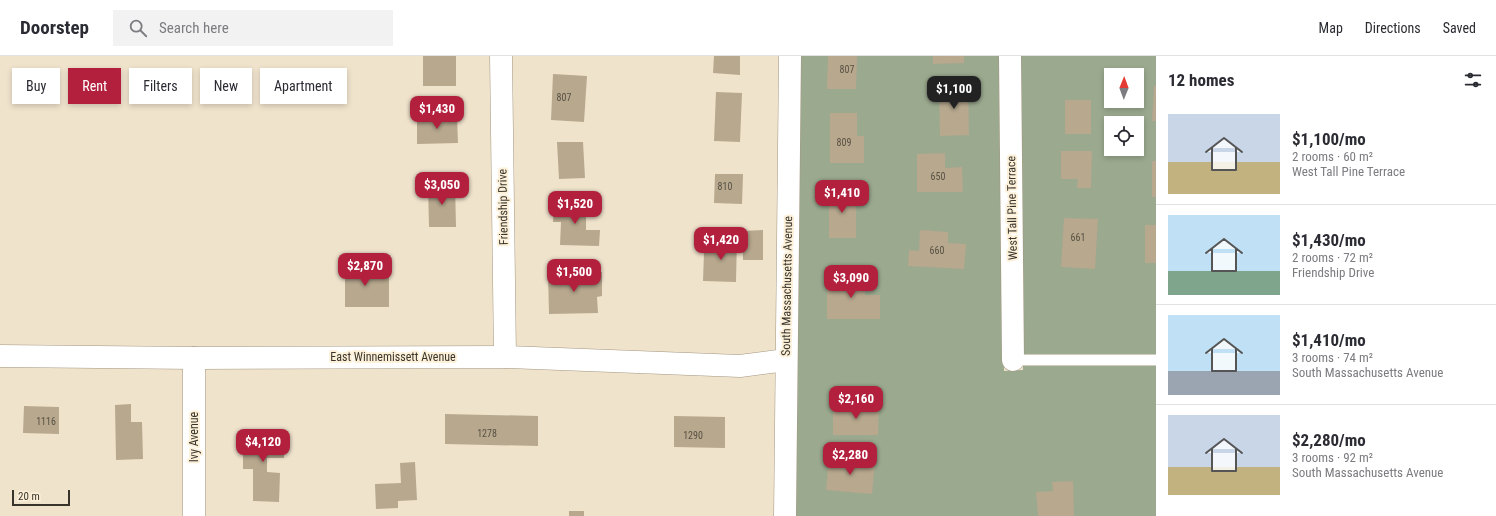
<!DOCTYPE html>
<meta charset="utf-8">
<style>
:root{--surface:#fff;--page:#f2f2f3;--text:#2b2b33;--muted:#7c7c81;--line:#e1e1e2;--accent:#b3203e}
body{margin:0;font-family:"Roboto Condensed",sans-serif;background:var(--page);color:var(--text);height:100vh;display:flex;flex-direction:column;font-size:15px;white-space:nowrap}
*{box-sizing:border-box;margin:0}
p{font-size:13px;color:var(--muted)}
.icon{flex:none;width:22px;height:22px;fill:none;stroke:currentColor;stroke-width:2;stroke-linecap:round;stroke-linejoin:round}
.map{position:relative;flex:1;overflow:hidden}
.panel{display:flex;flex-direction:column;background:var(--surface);width:340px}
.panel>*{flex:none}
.banner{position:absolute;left:12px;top:12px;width:380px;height:36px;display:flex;gap:8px}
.needle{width:26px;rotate:1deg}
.fabs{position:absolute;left:1104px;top:12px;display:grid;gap:8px}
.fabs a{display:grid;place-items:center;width:40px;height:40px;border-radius:0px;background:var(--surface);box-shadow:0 2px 6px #0003;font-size:20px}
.scale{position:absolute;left:12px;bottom:10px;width:58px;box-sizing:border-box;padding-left:4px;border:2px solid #39342b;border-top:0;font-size:11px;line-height:14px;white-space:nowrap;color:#39342b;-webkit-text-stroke:3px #fdf0d9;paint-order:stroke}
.price{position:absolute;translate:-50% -34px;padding:0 9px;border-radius:8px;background:var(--accent);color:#fff;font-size:13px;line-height:26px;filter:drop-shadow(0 1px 2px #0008)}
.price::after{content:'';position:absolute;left:50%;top:24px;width:12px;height:9px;margin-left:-6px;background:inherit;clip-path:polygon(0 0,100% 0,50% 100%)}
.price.current{background:#222;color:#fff}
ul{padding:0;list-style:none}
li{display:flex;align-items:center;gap:12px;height:100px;padding:0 12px}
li+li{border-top:1px solid var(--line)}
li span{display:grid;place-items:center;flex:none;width:112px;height:80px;border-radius:0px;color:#555}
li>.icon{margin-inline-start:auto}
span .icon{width:48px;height:48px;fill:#fffc;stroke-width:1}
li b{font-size:17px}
h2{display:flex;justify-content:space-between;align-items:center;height:48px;padding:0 12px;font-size:17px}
.chip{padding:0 14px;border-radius:0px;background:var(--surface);box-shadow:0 2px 6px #0003;font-size:14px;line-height:36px}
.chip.current{background:var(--accent);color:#fff}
header{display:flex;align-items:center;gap:24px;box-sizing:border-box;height:56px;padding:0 20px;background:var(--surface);border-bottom:1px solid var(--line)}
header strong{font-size:19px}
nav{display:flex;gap:22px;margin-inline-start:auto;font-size:14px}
.search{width:280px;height:36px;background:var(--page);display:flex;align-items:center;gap:10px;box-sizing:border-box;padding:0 14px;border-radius:0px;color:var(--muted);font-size:15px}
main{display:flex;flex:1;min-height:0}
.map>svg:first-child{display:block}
.forest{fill:#9ba98f;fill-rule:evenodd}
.building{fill:#b7a88e}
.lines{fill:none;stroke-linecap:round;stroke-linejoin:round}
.service-casing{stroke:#a39781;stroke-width:12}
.minor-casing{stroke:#a39781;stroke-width:23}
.service{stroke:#fff;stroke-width:11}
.minor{stroke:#fff;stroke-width:22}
.labels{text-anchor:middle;stroke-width:4;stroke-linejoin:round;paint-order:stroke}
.number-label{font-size:10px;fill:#585144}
.street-label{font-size:12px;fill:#39342b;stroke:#fdf0d9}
</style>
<header>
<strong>Doorstep</strong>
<div class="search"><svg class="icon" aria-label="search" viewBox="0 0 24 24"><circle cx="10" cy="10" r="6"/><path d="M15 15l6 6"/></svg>Search here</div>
<nav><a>Map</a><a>Directions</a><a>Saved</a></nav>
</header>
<main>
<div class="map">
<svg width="1156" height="460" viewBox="0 0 1156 460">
<rect width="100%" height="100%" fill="#f0e3cc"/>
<path class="forest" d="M799 0H1000L1004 315 1023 314 1020 0H1156V460H795ZM1111 19H1137V45H1111ZM1111 67H1137V93H1111Z"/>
<g class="building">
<rect x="423" y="0" width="33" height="30"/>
<path d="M714 0H740V19L713 17Z"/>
<path d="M828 0H857L856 33H827Z"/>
<path d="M933 0H964V7L933 8Z"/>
<path d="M553 18 587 20 584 66 551 64Z"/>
<path d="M968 29 969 79 940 80 939 30Z"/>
<path d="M1154 30H1156V65H1152Z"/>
<path d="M716 36 742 37 740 86 714 85Z"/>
<rect x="1065" y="44" width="26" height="34"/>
<path d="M830 57H857V80H864V107H830Z"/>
<path d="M417 61H457L458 87 417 88Z"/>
<path d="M557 86H583L585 122 559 123Z"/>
<path d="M1061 95H1092L1091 132H1077L1078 123H1061Z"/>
<path d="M945 97V112L962 111 963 136H917V98Z"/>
<rect x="1152" y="105" width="4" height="36"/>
<path d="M715 118H743L742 148 714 147Z"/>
<path d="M455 128 456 171H429L428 129Z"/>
<rect x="829" y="133" width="27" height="49"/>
<path d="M554 147 586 148V174H600L599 190 560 189 561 166H553Z"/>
<path d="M1064 162 1098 163 1095 213 1061 211Z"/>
<rect x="1145" y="169" width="11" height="38"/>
<path d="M763 174V204H743L742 175Z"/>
<path d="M920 174 948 176V187L966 188 964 213 908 210 909 194 919 195Z"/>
<path d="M712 181 737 182 736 226 703 225 704 197H712Z"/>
<path d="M345 205H365V218L389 217V251H345Z"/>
<path d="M602 216V240L597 241 598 257 549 258 548 218Z"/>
<path d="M827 219H865V239H880V263H827Z"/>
<path d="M131 348V366H142L143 403 116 404 115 349Z"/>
<path d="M24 350 59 351V378L23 377Z"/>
<path d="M833 350H879L878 379H833Z"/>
<path d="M445 358 538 360V390L445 388Z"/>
<path d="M674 360 725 361V392L674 391Z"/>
<path d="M243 375 285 377 284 402H267V416L280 417 279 446 253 445V413H243Z"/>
<path d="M829 401 875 405 872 438 826 434Z"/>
<path d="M415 406 417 444 398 445V452L376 453 375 428 401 427 400 407Z"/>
<path d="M1073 425 1074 460H1038L1036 436 1053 435 1052 426Z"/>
<rect x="569" y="455" width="15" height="5"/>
</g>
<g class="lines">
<defs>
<path id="service" d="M1013 304H1156"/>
<g id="minor">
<path d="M501 0 505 301"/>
<path d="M1010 0 1013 304"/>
<path d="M0 300 194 302 505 301 740 310 786 304"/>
<path d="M194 302V460"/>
<path d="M785 460 790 0"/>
</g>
</defs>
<use href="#service" class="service-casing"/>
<use href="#minor" class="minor-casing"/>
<use href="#service" class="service"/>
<use href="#minor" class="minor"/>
</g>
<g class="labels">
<g class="number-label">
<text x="847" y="17">807</text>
<text x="564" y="45">807</text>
<text x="844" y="90">809</text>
<text x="938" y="124">650</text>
<text x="725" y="134">810</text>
<text x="1078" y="185">661</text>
<text x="937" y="198">660</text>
<text x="46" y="369">1116</text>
<text x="487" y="381">1278</text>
<text x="693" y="383">1290</text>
</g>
<g class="street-label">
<text transform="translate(503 151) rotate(-91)" y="4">Friendship Drive</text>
<text transform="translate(1012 152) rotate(-91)" y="4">West Tall Pine Terrace</text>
<text transform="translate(787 230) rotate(-89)" y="4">South Massachusetts Avenue</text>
<text x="393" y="305">East Winnemissett Avenue</text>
<text transform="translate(194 381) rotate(-90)" y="4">Ivy Avenue</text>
</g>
</g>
</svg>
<div class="fabs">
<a><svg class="needle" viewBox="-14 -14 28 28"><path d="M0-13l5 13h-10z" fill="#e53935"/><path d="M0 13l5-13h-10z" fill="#7c7c81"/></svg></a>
<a><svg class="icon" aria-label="locate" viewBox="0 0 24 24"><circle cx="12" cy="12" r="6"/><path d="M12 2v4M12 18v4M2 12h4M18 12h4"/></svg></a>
</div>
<div class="scale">20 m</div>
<b class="price current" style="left:954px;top:54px">$1,100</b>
<b class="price" style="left:437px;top:74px">$1,430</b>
<b class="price" style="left:442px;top:150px">$3,050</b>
<b class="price" style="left:842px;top:158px">$1,410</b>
<b class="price" style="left:575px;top:169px">$1,520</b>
<b class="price" style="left:721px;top:205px">$1,420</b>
<b class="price" style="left:365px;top:231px">$2,870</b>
<b class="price" style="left:574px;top:237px">$1,500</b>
<b class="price" style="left:851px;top:243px">$3,090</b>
<b class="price" style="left:856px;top:364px">$2,160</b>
<b class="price" style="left:263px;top:407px">$4,120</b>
<b class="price" style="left:850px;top:420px">$2,280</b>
<div class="banner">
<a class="chip">Buy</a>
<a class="chip current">Rent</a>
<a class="chip">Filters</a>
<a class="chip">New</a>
<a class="chip">Apartment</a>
</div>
</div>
<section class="panel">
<h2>12 homes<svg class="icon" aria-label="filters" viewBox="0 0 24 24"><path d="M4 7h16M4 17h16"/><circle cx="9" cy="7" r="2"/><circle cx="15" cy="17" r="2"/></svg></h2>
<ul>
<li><span style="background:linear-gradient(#c9d6e8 60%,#c2b280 0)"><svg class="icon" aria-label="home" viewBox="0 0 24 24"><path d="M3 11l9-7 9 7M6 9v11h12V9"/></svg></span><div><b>$1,100/mo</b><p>2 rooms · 60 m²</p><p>West Tall Pine Terrace</p></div></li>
<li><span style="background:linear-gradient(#bfe0f5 70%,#7fa58c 0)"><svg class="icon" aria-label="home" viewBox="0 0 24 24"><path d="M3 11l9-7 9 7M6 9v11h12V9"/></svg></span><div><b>$1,430/mo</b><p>2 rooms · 72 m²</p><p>Friendship Drive</p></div></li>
<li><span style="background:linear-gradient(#bfe0f5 70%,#9aa5b1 0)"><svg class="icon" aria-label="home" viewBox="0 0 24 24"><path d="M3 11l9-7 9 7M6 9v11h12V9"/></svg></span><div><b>$1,410/mo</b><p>3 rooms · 74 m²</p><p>South Massachusetts Avenue</p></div></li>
<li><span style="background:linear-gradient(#c9d6e8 65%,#c2b280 0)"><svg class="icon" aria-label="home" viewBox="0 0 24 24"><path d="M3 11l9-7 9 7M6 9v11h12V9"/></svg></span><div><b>$2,280/mo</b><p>3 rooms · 92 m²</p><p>South Massachusetts Avenue</p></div></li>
</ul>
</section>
</main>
